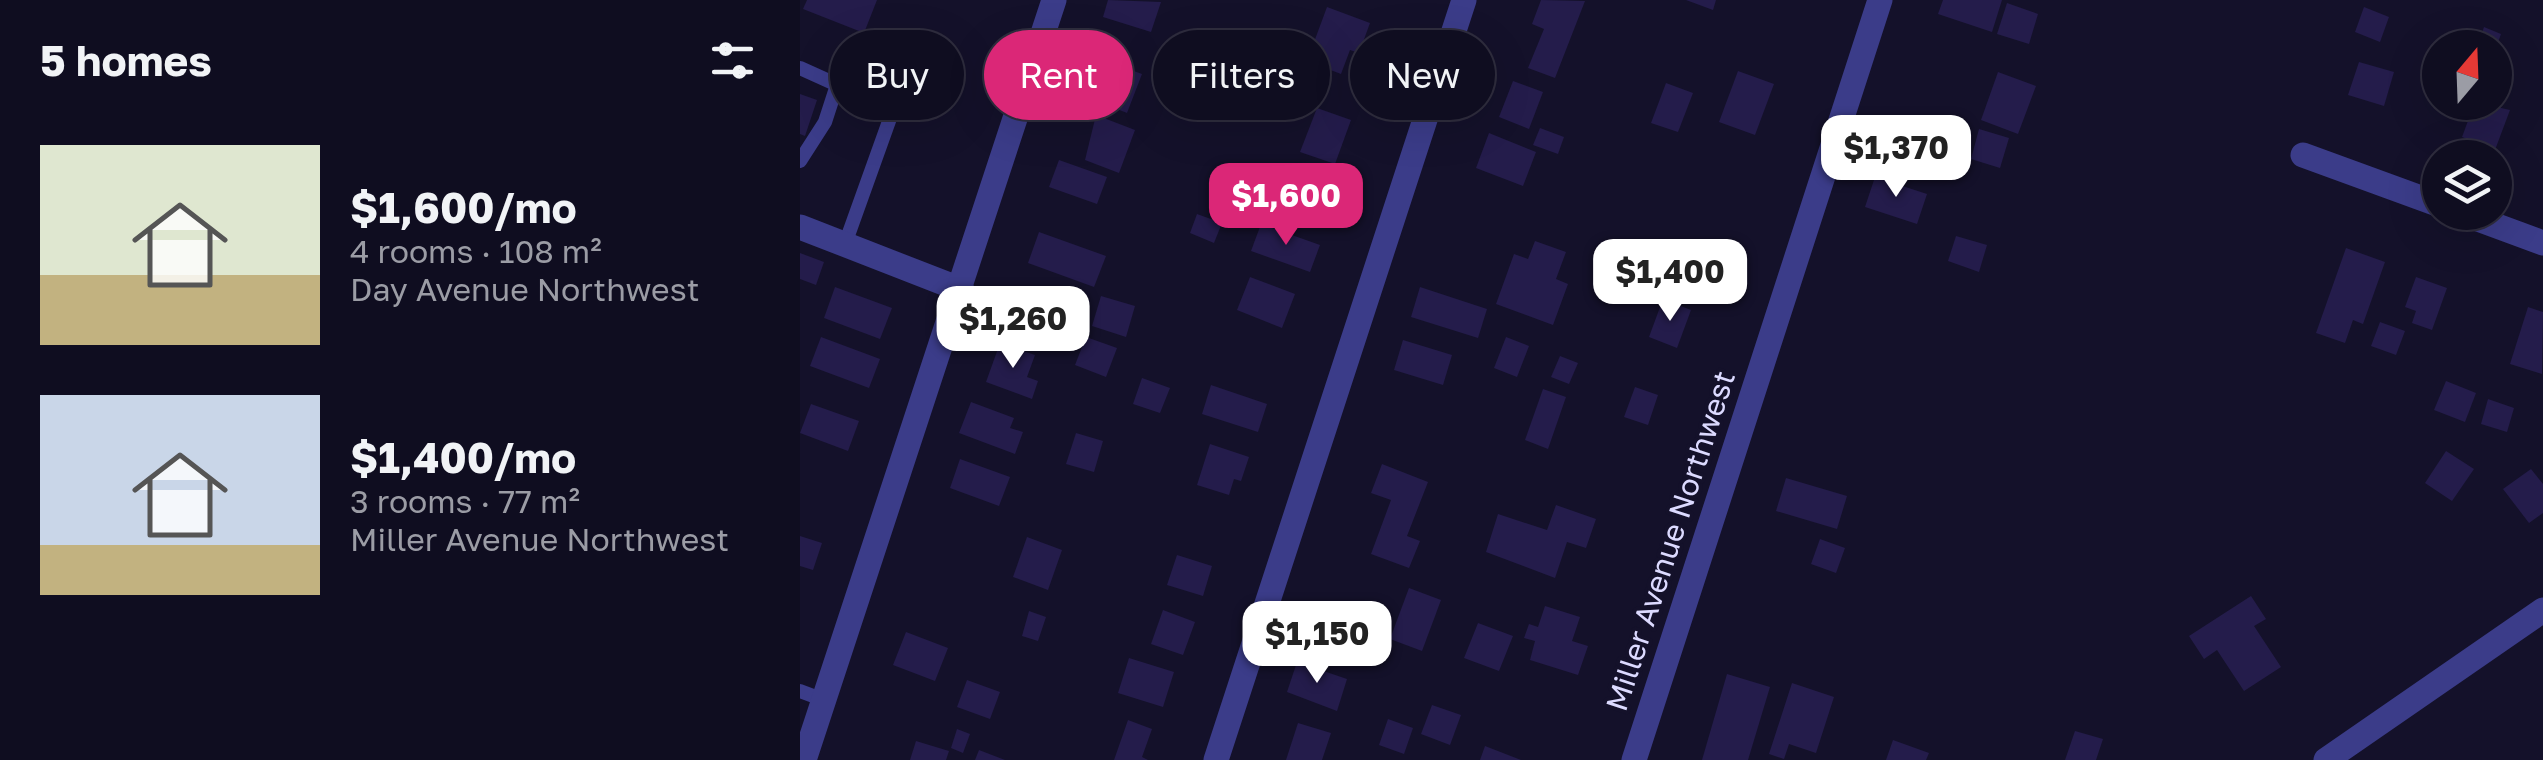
<!DOCTYPE html>
<meta charset="utf-8">
<style>
:root{--surface:#0f0d20;--page:#181629;--text:#f1f3f6;--muted:#9b9ca5;--line:#2f2d3e;--accent:#db2777}
body{margin:0;font-family:"Golos Text",sans-serif;background:var(--page);color:var(--text);height:100vh;display:flex;flex-direction:column;font-size:38px;white-space:nowrap}
*{box-sizing:border-box;margin:0}
p{font-size:32px;color:var(--muted)}
.icon{flex:none;width:55px;height:55px;fill:none;stroke:currentColor;stroke-width:2;stroke-linecap:round;stroke-linejoin:round}
.map{position:relative;flex:1;overflow:hidden}
.panel{display:flex;flex-direction:column;background:var(--surface);width:800px}
.panel>*{flex:none}
.banner{position:absolute;left:30px;top:30px;width:950px;height:90px;display:flex;gap:20px}
.needle{width:65px;rotate:19deg}
.fabs{position:absolute;left:1622px;top:30px;display:grid;gap:20px}
.fabs a{display:grid;place-items:center;width:90px;height:90px;border-radius:50%;background:var(--surface);box-shadow:0 10px 40px #0002,0 0 0 2px var(--line);font-size:50px}
.price{position:absolute;translate:-50% -85px;padding:0 22px;border-radius:20px;background:#fff;color:#222;font-size:32px;line-height:65px;filter:drop-shadow(0 2px 5px #0008)}
.price::after{content:'';position:absolute;left:50%;top:60px;width:30px;height:22px;margin-left:-15px;background:inherit;clip-path:polygon(0 0,100% 0,50% 100%)}
.price.current{background:var(--accent);color:#fff}
ul{padding:0;list-style:none}
li{display:flex;align-items:center;gap:30px;height:250px;padding:0 40px}
li span{display:grid;place-items:center;flex:none;width:280px;height:200px;border-radius:0px;color:#555}
li>.icon{margin-inline-start:auto}
span .icon{width:120px;height:120px;fill:#fffc;stroke-width:1}
li b{font-size:42px}
h2{display:flex;justify-content:space-between;align-items:center;height:120px;padding:0 40px;font-size:42px}
.tag{padding:0 35px;border-radius:45px;background:var(--surface);box-shadow:0 10px 40px #0002,0 0 0 2px var(--line);font-size:35px;line-height:90px}
.tag.current{background:var(--accent);color:#fff}
main{display:flex;flex:1;min-height:0}
.map>svg:first-child{display:block}
.building{fill:#241c4b}
.lines{fill:none;stroke-linecap:round;stroke-linejoin:round}
.service{stroke:#3b3c89;stroke-width:14}
.minor{stroke:#3b3c89;stroke-width:25}
.labels{text-anchor:middle;stroke-width:8;stroke-linejoin:round;paint-order:stroke}
.street-label{font-size:30px;fill:#dcdaff;stroke:#14112a}
</style>
<main>
<section class="panel">
<h2>5 homes<svg class="icon" aria-label="filters" viewBox="0 0 24 24"><path d="M4 7h16M4 17h16"/><circle cx="9" cy="7" r="2"/><circle cx="15" cy="17" r="2"/></svg></h2>
<ul>
<li><span style="background:linear-gradient(#dfe7d0 65%,#c2b280 0)"><svg class="icon" aria-label="home" viewBox="0 0 24 24"><path d="M3 11l9-7 9 7M6 9v11h12V9"/></svg></span><div><b>$1,600/mo</b><p>4 rooms · 108 m²</p><p>Day Avenue Northwest</p></div></li>
<li><span style="background:linear-gradient(#c9d6e8 75%,#c2b280 0)"><svg class="icon" aria-label="home" viewBox="0 0 24 24"><path d="M3 11l9-7 9 7M6 9v11h12V9"/></svg></span><div><b>$1,400/mo</b><p>3 rooms · 77 m²</p><p>Miller Avenue Northwest</p></div></li>
</ul>
</section>
<div class="map">
<svg width="1743" height="760" viewBox="0 0 1743 760">
<rect width="100%" height="100%" fill="#14112a"/>
<g class="building">
<path d="M7 0H77L64 33 3 9Z"/>
<path d="M308 0 361 2 351 32 303 17Z"/>
<path d="M741 0 785 1 755 78 728 68 744 29 732 24Z"/>
<path d="M886 0H916L913 10Z"/>
<path d="M1143 0H1202L1192 32 1138 14Z"/>
<path d="M1207 3 1238 14 1229 44 1197 34Z"/>
<path d="M527 7 570 23 559 53 550 50 541 74 507 61Z"/>
<path d="M1564 7 1589 17 1580 42 1555 32Z"/>
<path d="M1684 27 1701 34 1696 48H1677Z"/>
<path d="M408 28 430 35 420 67 398 60Z"/>
<path d="M1559 62 1594 72 1584 106 1548 95Z"/>
<path d="M312 63 342 74 327 113 284 96 293 73 307 78Z"/>
<path d="M358 68 383 77 377 95 352 86Z"/>
<path d="M938 71 974 84 955 135 919 122Z"/>
<path d="M1198 72 1236 86 1218 134 1181 120Z"/>
<path d="M713 81 743 92 729 129 699 117Z"/>
<path d="M866 83 893 93 878 132 851 123Z"/>
<path d="M0 94 17 100 5 136 0 134Z"/>
<path d="M1675 102 1710 110 1695 150 1662 137Z"/>
<path d="M517 108 551 120 535 164 500 152Z"/>
<path d="M296 115 335 130 319 173 285 160Z"/>
<path d="M1093 122 1147 140 1136 174 1082 156Z"/>
<path d="M740 128 764 137 758 154 733 145Z"/>
<path d="M1179 129 1209 138 1200 168 1171 159Z"/>
<path d="M689 133 736 152 723 186 676 168Z"/>
<path d="M259 160 307 177 297 204 249 187Z"/>
<path d="M486 173 528 188 515 223 474 208Z"/>
<path d="M1075 177 1127 194 1117 224 1065 207Z"/>
<path d="M397 214 422 223 414 243 390 233Z"/>
<path d="M461 224 520 245 510 272 451 251Z"/>
<path d="M239 232 306 256 294 287 228 263Z"/>
<path d="M1156 236 1187 245 1179 272 1148 261Z"/>
<path d="M735 241 766 252 756 279 768 284 753 325 696 304 714 254 728 259Z"/>
<path d="M1546 248 1585 262 1563 324 1553 320 1545 343 1516 333Z"/>
<path d="M0 253 24 262 16 285 0 279Z"/>
<path d="M450 277 495 294 482 328 437 310Z"/>
<path d="M1616 277 1647 288 1632 330 1612 323 1616 311 1605 307Z"/>
<path d="M35 287 92 308 80 339 24 318Z"/>
<path d="M620 287 687 309 678 338 611 317Z"/>
<path d="M301 296 335 306 326 337 292 326Z"/>
<path d="M863 299 891 310 877 348 849 337Z"/>
<path d="M1728 307 1743 312 1742 374 1710 364Z"/>
<path d="M1580 322 1605 331 1596 355 1571 346Z"/>
<path d="M21 337 80 359 69 388 10 366Z"/>
<path d="M286 337 317 348 306 377 275 365Z"/>
<path d="M706 337 729 346 717 377 694 368Z"/>
<path d="M603 340 652 355 643 385 594 370Z"/>
<path d="M200 343 235 355 227 377 238 381 232 399 186 382Z"/>
<path d="M760 356 778 363 769 384 751 377Z"/>
<path d="M342 378 370 388 360 413 333 404Z"/>
<path d="M1646 381 1676 393 1665 422 1634 410Z"/>
<path d="M411 385 467 404 458 432 402 414Z"/>
<path d="M835 387 858 395 848 425 824 417Z"/>
<path d="M743 389 766 397 748 449 725 440Z"/>
<path d="M1688 399 1714 408 1707 432 1681 424Z"/>
<path d="M171 402 214 418 210 428 223 432 215 454 159 433Z"/>
<path d="M11 404 59 421 48 451 0 433Z"/>
<path d="M276 433 303 441 294 472 266 464Z"/>
<path d="M410 444 449 457 441 481 434 479 429 495 397 485Z"/>
<path d="M1646 451 1674 469 1652 501 1625 483Z"/>
<path d="M160 459 210 477 199 506 150 488Z"/>
<path d="M582 464 628 482 607 536 620 541 609 568 571 554 591 500 571 493Z"/>
<path d="M1731 469 1743 484V513L1729 523 1703 489Z"/>
<path d="M986 478 1047 496 1037 529 976 511Z"/>
<path d="M756 505 796 519 786 548 767 542 755 578 686 552 698 514 747 530Z"/>
<path d="M0 536 22 543 13 570 0 566Z"/>
<path d="M227 537 262 550 248 590 213 577Z"/>
<path d="M1020 539 1045 548 1036 573 1011 564Z"/>
<path d="M377 555 412 566 403 596 367 585Z"/>
<path d="M609 588 641 600 622 651 590 639Z"/>
<path d="M1451 596 1466 619 1454 626 1481 667 1444 691 1417 650 1404 659 1389 636Z"/>
<path d="M745 606 780 617 772 641 788 646 778 675 730 660 735 641 724 638 729 624 738 627Z"/>
<path d="M363 610 395 622 383 655 351 644Z"/>
<path d="M229 611 246 617 238 641 222 636Z"/>
<path d="M678 623 713 636 699 671 664 658Z"/>
<path d="M106 632 148 648 135 681 93 665Z"/>
<path d="M329 658 374 672 363 707 318 693Z"/>
<path d="M497 662 547 679 537 711 487 692Z"/>
<path d="M927 674 970 687 948 760H902Z"/>
<path d="M167 680 200 692 190 719 157 707Z"/>
<path d="M992 683 1034 697 1016 753 989 744 984 759 969 754Z"/>
<path d="M632 705 661 715 650 745 621 734Z"/>
<path d="M588 719 613 728 604 754 579 745Z"/>
<path d="M328 720 352 729 342 757 348 760H314Z"/>
<path d="M498 723 531 733 522 760H486Z"/>
<path d="M157 729 170 734 163 753 151 748Z"/>
<path d="M1275 731 1303 739 1296 760H1265Z"/>
<path d="M1093 740 1129 753 1126 760H1086Z"/>
<path d="M116 741 149 751 146 760H110Z"/>
<path d="M685 746 721 760H680Z"/>
<path d="M179 750 205 760H175Z"/>
</g>
<g class="lines">
<g class="service">
<path d="M0 68 93 110 45 244"/>
<path d="M0 161 25 122 37 85"/>
<path d="M0 691 24 700"/>
</g>
<g class="minor">
<path d="M1503 155 1640 205"/>
<path d="M1659 212 1743 243"/>
<path d="M0 227 162 290"/>
<path d="M4 760 254 0"/>
<path d="M416 760 664 0"/>
<path d="M834 760 1080 0"/>
<path d="M1526 760 1743 610"/>
</g>
</g>
<g class="labels">
<g class="street-label">
<text transform="translate(871 541) rotate(-72)" y="10">Miller Avenue Northwest</text>
</g>
</g>
</svg>
<div class="fabs">
<a><svg class="needle" viewBox="-14 -14 28 28"><path d="M0-13l5 13h-10z" fill="#e53935"/><path d="M0 13l5-13h-10z" fill="#9b9ca5"/></svg></a>
<a><svg class="icon" aria-label="layers" viewBox="0 0 24 24"><path d="M12 4l9 5-9 5-9-5zM3 14l9 5 9-5"/></svg></a>
</div>
<b class="price" style="left:1096px;top:200px">$1,370</b>
<b class="price current" style="left:486px;top:248px">$1,600</b>
<b class="price" style="left:870px;top:324px">$1,400</b>
<b class="price" style="left:213px;top:371px">$1,260</b>
<b class="price" style="left:517px;top:686px">$1,150</b>
<div class="banner">
<a class="tag">Buy</a>
<a class="tag current">Rent</a>
<a class="tag">Filters</a>
<a class="tag">New</a>
</div>
</div>
</main>
